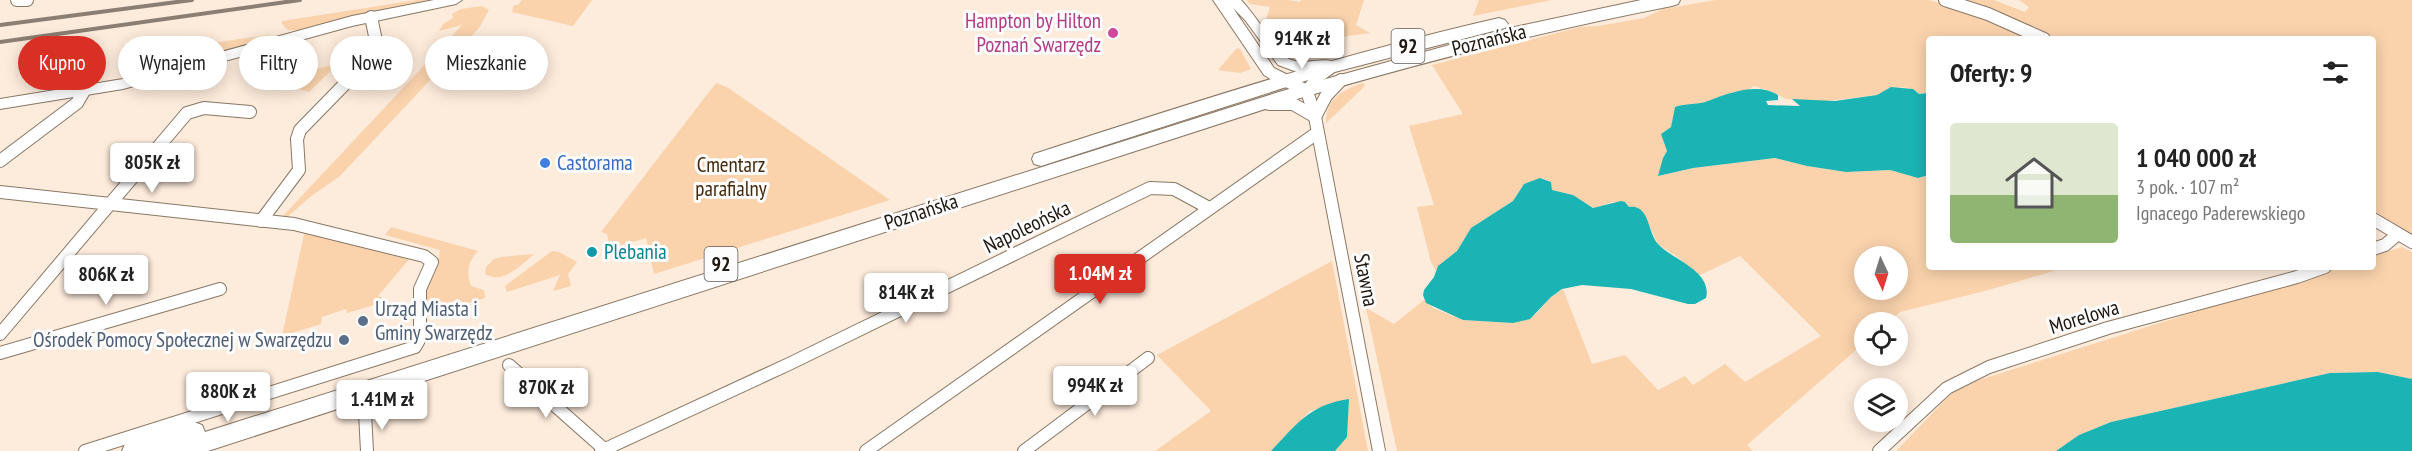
<!DOCTYPE html>
<html lang="pl">
<meta charset="utf-8">
<style>
:root{--surface:#fff;--page:#f2f2f2;--text:#222;--muted:#767676;--accent:#d93025}
body{margin:0;font-family:"PT Sans Narrow",sans-serif;background:var(--page);color:var(--text);height:100vh;display:flex;flex-direction:column;font-size:22px;white-space:nowrap}
*{box-sizing:border-box;margin:0}
p{font-size:20px;color:var(--muted)}
.icon{flex:none;width:33px;height:33px;fill:none;stroke:currentColor;stroke-width:2;stroke-linecap:round;stroke-linejoin:round}
.map{position:relative;flex:1;overflow:hidden}
.drawer{position:absolute;left:1926px;top:36px;width:450px;height:234px;display:flex;flex-direction:column;background:var(--surface);border-radius:6px;box-shadow:0 3px 15px #0003}
.drawer>*{flex:none}
.banner{position:absolute;left:18px;top:36px;width:570px;height:54px;display:flex;gap:12px}
.needle{width:39px;rotate:176deg}
.controls{position:absolute;left:1854px;top:246px;display:grid;gap:12px}
.controls a{display:grid;place-items:center;width:54px;height:54px;border-radius:50%;background:var(--surface);box-shadow:0 3px 15px #0003;font-size:30px}
.price{position:absolute;translate:-50% -51px;padding:0 14px;border-radius:6px;background:#fff;color:#222;font-size:20px;line-height:39px;filter:drop-shadow(0 2px 3px #0008)}
.price::after{content:'';position:absolute;left:50%;top:36px;width:18px;height:14px;margin-left:-9px;background:inherit;clip-path:polygon(0 0,100% 0,50% 100%)}
.price.active{background:var(--accent);color:#fff}
ul{padding:0;list-style:none}
li{display:flex;align-items:center;gap:18px;height:150px;padding:0 24px}
li span{display:grid;place-items:center;flex:none;width:168px;height:120px;border-radius:6px;color:#555}
li>.icon{margin-inline-start:auto}
span .icon{width:72px;height:72px;fill:#fffc;stroke-width:1}
li b{font-size:26px}
h2{display:flex;justify-content:space-between;align-items:center;height:72px;padding:0 24px;font-size:26px}
.tag{padding:0 21px;border-radius:27px;background:var(--surface);box-shadow:0 3px 15px #0003;font-size:21px;line-height:54px}
.tag.active{background:var(--accent);color:#fff}
.map>svg:first-child{display:block}
.green{fill:#fad3ad;fill-rule:evenodd}
.water{fill:#1ab4b5}
.lines{fill:none;stroke-linecap:round;stroke-linejoin:round}
.minor-casing{stroke:#897764;stroke-width:14}
.tertiary-casing{stroke:#897764;stroke-width:2}
.primary-casing{stroke:#897764;stroke-width:2}
.minor{stroke:#fff;stroke-width:12}
.tertiary{fill:#fff;fill-rule:evenodd}
.primary{fill:#fff;fill-rule:evenodd}
.rail{stroke:#8b7f73;stroke-width:4}
.hotel-dot{fill:#d1479c;stroke:#fcfcfc;stroke-width:2}
.shop-dot{fill:#3f7fe0;stroke:#fcfcfc;stroke-width:2}
.culture-dot{fill:#0f9aa8;stroke:#fcfcfc;stroke-width:2}
.service-dot{fill:#5c6f8a;stroke:#fcfcfc;stroke-width:2}
.labels{text-anchor:middle;stroke-width:6;stroke-linejoin:round;paint-order:stroke}
.shield{fill:#fcfcfc;stroke:#615b56;stroke-width:1.5}
.shield-label{font-size:20px;font-weight:bold;fill:#1e160f}
.hotel-label{font-size:21px;fill:#b23c85;stroke:#fcfcfc;text-anchor:end}
.street-label{font-size:21px;fill:#1e160f;stroke:#fcfcfc}
.shop-label{font-size:21px;fill:#366cbe;stroke:#fcfcfc;text-anchor:start}
.park-label{font-size:21px;fill:#442a0b;stroke:#fcfcfc}
.culture-label{font-size:21px;fill:#0d838f;stroke:#fcfcfc;text-anchor:start}
.service-label{font-size:21px;fill:#4e5e75;stroke:#fcfcfc;text-anchor:start}
</style>
<div class="map">
<svg width="2412" height="451" viewBox="0 0 2412 451">
<rect width="100%" height="100%" fill="#fdebdb"/>
<g class="green">
<path d="M417 0H429L300 30H288L282 24V21Z"/>
<path d="M522 0H592L573 26 512 12 514 5H518Z"/>
<path d="M1247 0H1288L1300 2 1301 0H1364L1356 25 1370 33 1280 45 1265 24 1270 7 1250 4Z"/>
<path d="M1479 0H1552L1473 16Z"/>
<path d="M1716 0H1929L1970 12 2033 39H1929V93L1919 94C1907 83 1889 87 1877 95L1820 102 1786 99 1773 92 1754 86 1748 90 1733 92 1707 102 1675 107 1671 127 1663 132 1667 151 1663 158 1659 176 1693 168 1775 158 1807 166 1846 172 1890 170 1918 178 1929 175V267H2067L1985 291 1900 312 1888 322H1864V343L1747 445 1753 451H1397L1366 308 1394 324 1424 300 1433 308 1463 320 1513 323 1536 314 1551 297 1563 289 1592 364 1625 355 1658 390 1685 376 1693 385 1725 364 1745 382 1821 336 1740 256 1698 276 1679 258 1658 244 1642 211 1628 207 1626 202H1613L1594 208 1570 194 1552 190 1551 182 1542 178 1524 184 1513 201 1471 228 1457 251 1442 263 1436 271 1431 262 1417 207 1434 205 1409 126 1463 114 1432 65 1580 27 1598 26 1644 18 1663 9ZM1864 256H1898V290H1864Z"/>
<path d="M1951 0H1994L2025 12 2029 7 2019 0H2412V238L2373 217V39H2048Z"/>
<path d="M482 6 489 10 479 28 340 176 310 197 286 218 283 216 462 25 439 31 443 24 453 18 452 14 461 9Z"/>
<path d="M268 35 270 36 267 39 170 66 163 64 160 60 161 55 170 49Z"/>
<path d="M1237 48 1240 49 1251 69 1240 73 1218 70Z"/>
<path d="M339 63 309 92 298 89V74Z"/>
<path d="M716 83 727 87 890 200 654 274 646 238 610 249 607 234 601 232Z"/>
<path d="M1363 83 1365 86 1326 123C1325 100 1343 89 1363 83Z"/>
<path d="M391 227 478 251C468 262 466 271 471 286L484 290 485 298 426 317 425 294 438 263 440 250 385 235Z"/>
<path d="M305 230 411 257 378 296 383 298 384 302 347 313 346 309 322 317 321 324 282 336Z"/>
<path d="M2402 247 2412 252V379L2378 372 2330 373 2111 422 2079 435 2056 451H1896L1952 393 1979 380 2337 267H2373V256Z"/>
<path d="M552 251 559 252 577 262 568 274 571 286 553 291 560 275 507 292 505 286Z"/>
<path d="M534 254C522 265 502 285 485 274L486 267 494 259 501 257Z"/>
<path d="M1332 261 1368 451H1335L1347 437 1349 399 1310 411 1271 451H1155L1211 411 1157 355Z"/>
</g>
<g class="water">
<path d="M1891 87 1913 89 1919 94 1929 93V175L1918 178 1890 170 1846 172 1807 166 1775 158 1693 168 1658 176 1663 158 1667 151 1661 134 1671 127 1675 107C1685 103 1699 105 1708 101 1729 93 1757 82 1778 95V100L1766 101 1768 105 1800 106 1792 99 1835 101 1877 95Z"/>
<path d="M1540 178 1551 182 1552 190 1573 195 1593 208 1621 201 1625 202 1629 207C1650 204 1647 232 1658 244 1671 259 1713 271 1706 298L1695 304H1688L1631 289 1582 285 1562 289 1551 297 1530 319 1513 323 1463 320 1426 303 1423 295 1424 290 1434 277 1438 266 1457 251 1471 228 1513 201 1524 184Z"/>
<path d="M2378 372 2412 379V451H2056L2079 435 2111 422 2330 373Z"/>
<path d="M1349 399 1347 437 1335 451H1271C1297 424 1309 405 1349 399Z"/>
</g>
<g class="lines">
<defs>
<g id="minor">
<path d="M17 0H27"/>
<path d="M1945 0 1988 14 2044 39"/>
<path d="M1330 68 1319 76 1307 91 1315 117 1379 451"/>
<path d="M1269 104H1293L1314 116"/>
<path d="M1315 117 1326 96 1341 80"/>
<path d="M0 161 77 103 84 91"/>
<path d="M0 192 294 224 424 256 432 262 420 289V338L415 347 85 451"/>
<path d="M2373 219 2412 242"/>
<path d="M261 221 299 170 297 139 300 130 378 50 371 17"/>
<path d="M2373 249 2385 245 2398 234"/>
<path d="M0 334 187 113 204 108 250 112"/>
<path d="M0 353 220 289"/>
<path d="M509 365 604 449"/>
<path d="M365 413 367 451"/>
<path d="M601 451 789 364 1150 188 1174 189 1209 208"/>
<path d="M866 451 1317 133"/>
<path d="M1024 451 1148 358"/>
<path d="M1879 451 1947 388 1989 367 2108 328 2297 277 2325 267"/>
</g>
<g id="tertiary">
<path d="M434 0H462L456 4 352 26 123 89 0 109V99L123 79 352 16Z"/>
<path d="M1213 0H1241C1253 12 1280 54 1289 59 1304 67 1330 53 1340 66L1333 71 1297 72 1278 65 1245 20 1233 8 1274 68 1312 87 1314 91 1307 96 1280 85 1264 75Z"/>
</g>
<g id="primary">
<path d="M1641 0H1680L1678 4 1672 6C1542 31 1415 64 1287 102L208 451H122L125 444 194 422 202 425 205 432 1282 91 1515 27Z"/>
<path d="M1499 18 1505 20 1508 24 1505 28 1327 74 1041 166 1034 164 1032 159 1034 154C1188 104 1341 54 1499 18Z"/>
</g>
</defs>
<use href="#minor" class="minor-casing"/>
<use href="#tertiary" class="tertiary-casing"/>
<use href="#primary" class="primary-casing"/>
<use href="#minor" class="minor"/>
<use href="#tertiary" class="tertiary"/>
<use href="#primary" class="primary"/>
<g class="rail">
<path d="M0 25 192 0"/>
<path d="M0 42 300 0"/>
</g>
</g>
<circle class="hotel-dot" cx="1113" cy="33" r="6"/>
<circle class="shop-dot" cx="545" cy="163" r="6"/>
<circle class="culture-dot" cx="592" cy="252" r="6"/>
<g class="service-dot">
<circle cx="363" cy="321" r="6"/>
<circle cx="344" cy="340" r="6"/>
</g>
<g class="labels">
<g class="shield">
<rect x="1391.5" y="29" width="33" height="34" rx="4.5"/>
<rect x="704.5" y="247" width="33" height="34" rx="4.5"/>
</g>
<g class="shield-label">
<text x="1408" y="53">92</text>
<text x="721" y="271">92</text>
</g>
<g class="hotel-label">
<text x="1101" y="28">Hampton by Hilton<tspan x="1101" dy="24">Poznań Swarzędz</tspan></text>
</g>
<g class="street-label">
<text transform="translate(1489 40) rotate(-14)" y="7">Poznańska</text>
<text transform="translate(921 212) rotate(-18)" y="7">Poznańska</text>
<text transform="translate(1027 227) rotate(-26)" y="7">Napoleońska</text>
<text transform="translate(1366 280) rotate(79)" y="7">Stawna</text>
<text transform="translate(2084 317) rotate(-17)" y="7">Morelowa</text>
</g>
<g class="shop-label">
<text x="557" y="170">Castorama</text>
</g>
<g class="park-label">
<text x="731" y="172">Cmentarz<tspan x="731" dy="24">parafialny</tspan></text>
</g>
<g class="culture-label">
<text x="604" y="259">Plebania</text>
</g>
<g class="service-label">
<text x="375" y="316">Urząd Miasta i<tspan x="375" dy="24">Gminy Swarzędz</tspan></text>
<text x="332" y="347" text-anchor="end">Ośrodek Pomocy Społecznej w Swarzędzu</text>
</g>
</g>
</svg>
<div class="controls">
<a><svg class="needle" viewBox="-14 -14 28 28"><path d="M0-13l5 13h-10z" fill="#e53935"/><path d="M0 13l5-13h-10z" fill="#767676"/></svg></a>
<a><svg class="icon" aria-label="locate" viewBox="0 0 24 24"><circle cx="12" cy="12" r="6"/><path d="M12 2v4M12 18v4M2 12h4M18 12h4"/></svg></a>
<a><svg class="icon" aria-label="layers" viewBox="0 0 24 24"><path d="M12 4l9 5-9 5-9-5zM3 14l9 5 9-5"/></svg></a>
</div>
<b class="price" style="left:1302px;top:70px">914K zł</b>
<b class="price" style="left:152px;top:194px">805K zł</b>
<b class="price active" style="left:1100px;top:305px">1.04M zł</b>
<b class="price" style="left:106px;top:306px">806K zł</b>
<b class="price" style="left:906px;top:324px">814K zł</b>
<b class="price" style="left:1095px;top:417px">994K zł</b>
<b class="price" style="left:546px;top:419px">870K zł</b>
<b class="price" style="left:228px;top:423px">880K zł</b>
<b class="price" style="left:382px;top:431px">1.41M zł</b>
<div class="banner">
<a class="tag active">Kupno</a>
<a class="tag">Wynajem</a>
<a class="tag">Filtry</a>
<a class="tag">Nowe</a>
<a class="tag">Mieszkanie</a>
</div>
<section class="drawer">
<h2>Oferty: 9<svg class="icon" aria-label="filters" viewBox="0 0 24 24"><path d="M4 7h16M4 17h16"/><circle cx="9" cy="7" r="2"/><circle cx="15" cy="17" r="2"/></svg></h2>
<ul>
<li><span style="background:linear-gradient(#dfe7d0 60%,#8fb573 0)"><svg class="icon" aria-label="home" viewBox="0 0 24 24"><path d="M3 11l9-7 9 7M6 9v11h12V9"/></svg></span><div><b>1 040 000 zł</b><p>3 pok. · 107 m²</p><p>Ignacego Paderewskiego</p></div></li>
</ul>
</section>
</div>
